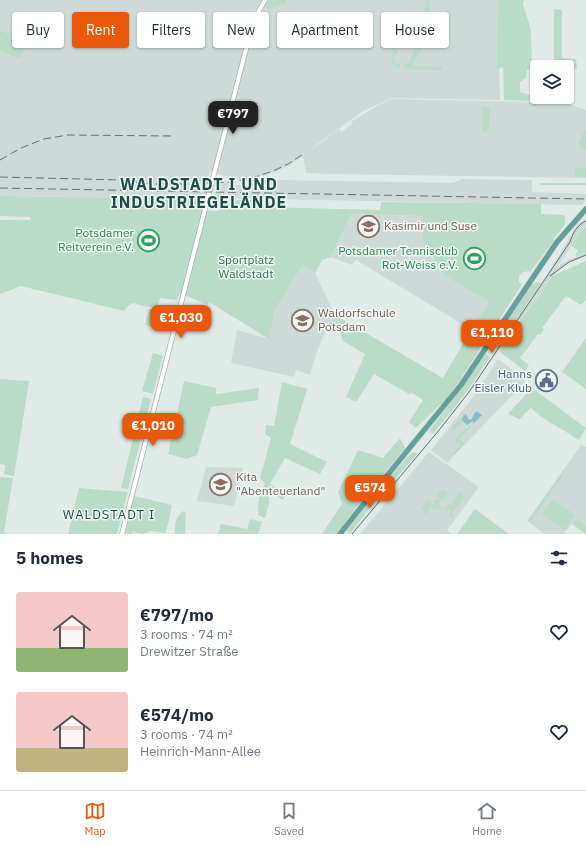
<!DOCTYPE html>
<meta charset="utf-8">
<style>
:root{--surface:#fff;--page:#f6f6f7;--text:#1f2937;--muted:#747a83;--line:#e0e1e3;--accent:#ea580c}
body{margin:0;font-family:"IBM Plex Sans",sans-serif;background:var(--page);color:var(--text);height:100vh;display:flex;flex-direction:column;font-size:15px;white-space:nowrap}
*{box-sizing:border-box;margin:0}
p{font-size:13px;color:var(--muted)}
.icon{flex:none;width:22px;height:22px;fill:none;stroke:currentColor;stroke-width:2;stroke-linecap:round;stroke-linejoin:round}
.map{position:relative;height:534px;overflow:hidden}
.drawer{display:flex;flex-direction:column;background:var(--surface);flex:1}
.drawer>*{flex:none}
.banner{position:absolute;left:12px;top:12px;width:562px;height:36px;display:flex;gap:8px}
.controls{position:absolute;left:530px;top:60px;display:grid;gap:8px}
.controls a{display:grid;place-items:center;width:44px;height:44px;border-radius:4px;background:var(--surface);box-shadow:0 1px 3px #0004;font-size:20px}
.price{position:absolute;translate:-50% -34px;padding:0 9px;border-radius:8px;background:var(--accent);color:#fff;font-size:13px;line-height:26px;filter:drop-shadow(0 1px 2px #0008)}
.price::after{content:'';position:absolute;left:50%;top:24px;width:12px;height:9px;margin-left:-6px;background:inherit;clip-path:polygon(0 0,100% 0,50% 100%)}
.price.selected{background:#222;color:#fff}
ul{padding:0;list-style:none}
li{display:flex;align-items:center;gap:12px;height:100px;padding:0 16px}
li span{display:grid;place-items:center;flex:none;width:112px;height:80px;border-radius:4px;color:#555}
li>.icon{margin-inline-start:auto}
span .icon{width:48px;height:48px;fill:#fffc;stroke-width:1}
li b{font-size:17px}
h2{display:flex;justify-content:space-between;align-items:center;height:48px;padding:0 16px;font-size:17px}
.pill{padding:0 14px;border-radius:4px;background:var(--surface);box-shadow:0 1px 3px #0004;font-size:14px;line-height:36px}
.pill.selected{background:var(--accent);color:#fff}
.dock{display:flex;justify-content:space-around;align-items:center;height:56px;border-top:1px solid var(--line);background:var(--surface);font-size:11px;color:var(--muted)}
.dock a{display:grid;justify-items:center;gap:2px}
.dock .selected{color:var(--accent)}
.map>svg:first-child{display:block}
.built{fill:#cedad7}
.green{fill:#b9dbc8}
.water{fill:#88b9cf}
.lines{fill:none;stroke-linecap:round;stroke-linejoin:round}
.minor-casing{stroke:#a3b2af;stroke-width:5.5}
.major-casing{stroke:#c1c8c7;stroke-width:6}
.minor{stroke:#fff;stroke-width:4}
.major{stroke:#659f9a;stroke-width:5}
.tram{stroke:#5b7673;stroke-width:1}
.rail{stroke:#5b7673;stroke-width:1;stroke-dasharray:8 4;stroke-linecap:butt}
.labels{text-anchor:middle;stroke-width:3;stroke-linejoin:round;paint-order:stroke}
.education-label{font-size:12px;fill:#785e54;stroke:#f0f7f5;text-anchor:start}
.leisure-label{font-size:12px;fill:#27864d;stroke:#f0f7f5;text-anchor:end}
.park-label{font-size:12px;fill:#2c7051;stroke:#f0f7f5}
.service-label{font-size:12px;fill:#4e5e75;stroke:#f0f7f5;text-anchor:end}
.neighbourhood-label{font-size:13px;letter-spacing:1px;fill:#1e4c48;stroke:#f0f7f5}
.district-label{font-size:16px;font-weight:bold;letter-spacing:1px;fill:#1e4c48;stroke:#f0f7f5}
</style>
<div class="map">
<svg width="586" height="534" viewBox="0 0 586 534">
<rect width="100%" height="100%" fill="#e0ebe7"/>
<g class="built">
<path d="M0 0H498L500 100 392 98 363 111 320 142 306 154 339 129 342 132 352 124 351 122 377 106 392 99 531 102 533 82 537 83V97H546L545 103H565L586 110V178L335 174 306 173 303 156 288 166 278 171 247 180 234 179 210 171 209 175 205 178 211 179 207 197 204 199 0 196Z"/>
<path d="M219 179 235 185H245L277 180 453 183 462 179 532 180V192L586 194V200L582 205 214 198Z"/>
<path d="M351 214 423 216V239L445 276 489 302 470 331 454 319 356 260 352 265 331 257Z"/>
<path d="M586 219V227L582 230 557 267 566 261 586 252V256L567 264 552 276 500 352 497 350 559 256 574 229 579 223Z"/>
<path d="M303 265 315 273 335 315 328 325 316 354 310 375 296 370 294 377 231 363 237 330 269 339 275 309Z"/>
<path d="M498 359 523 377 525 382 447 463 431 450 473 397Z"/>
<path d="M581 445 585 447 586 446V525L576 518 564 534H545L527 521Z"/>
<path d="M429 452 479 487 447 530 452 534H360Z"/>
<path d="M206 467 243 468 234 506 197 501Z"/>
</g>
<g class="green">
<path d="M269 0H286V4L268 9 264 7Z"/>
<path d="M425 0H430L428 33H429L412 66 442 67V70L408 69 404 67V63H408L413 54 425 25Z"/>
<path d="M498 0H524L523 4 531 30 532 69 527 70 526 78 520 82V92L530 95 531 101 504 100 503 67 497 69Z"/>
<path d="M554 9 562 10V58L576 59 577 69 554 64Z"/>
<path d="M20 16C32 23 30 22 42 21L20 58 6 54 0 50V31H2L8 34 10 31 14 33 13 35 24 43 33 30 28 27 24 32 13 25Z"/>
<path d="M392 44H394V48L398 49V54H394V59H395V63H400V68L395 67 392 63Z"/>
<path d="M482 107H490L489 130H488V133L482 132Z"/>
<path d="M586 128V148L585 151 579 146 580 140Z"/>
<path d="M575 168H586V177L575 176Z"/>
<rect x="540" y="183" width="46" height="2"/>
<path d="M0 196 204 199H206L201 210 218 211 232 200H262L264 207 380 210 381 202 541 204V214L564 215 565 217V225L553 239 554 240 531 271 523 272 519 276V282L522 284 487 339 484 337 482 340 470 331 489 302 445 276 423 239V216L351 214 331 257 322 260 315 273 303 265 275 309 269 339 209 302 208 305 180 293 177 300 160 298 157 308 143 306 133 303 129 305 124 311 21 286 0 294V220H31L30 217 0 216Z"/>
<path d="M586 227V252L577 256 575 255 578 250 571 246 582 230Z"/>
<path d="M586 261V300L581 305 566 296 542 328 544 329 540 335 538 334 520 358 529 365 525 371 500 352 552 276Z"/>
<path d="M536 282 541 283 497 349 495 348V344L492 342 529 286Z"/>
<path d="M149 309 160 312 156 328 145 325Z"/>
<path d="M335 315 443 378 467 337 480 347V349L450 395 416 428 409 422 423 400 411 392 409 394 374 374 356 402 346 397 365 354 343 341 339 330 328 325Z"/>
<path d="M586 338V389L562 372Z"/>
<path d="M153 353 163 356 153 394 142 391Z"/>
<path d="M485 353 490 357 468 390 433 434 429 431 462 388Z"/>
<path d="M0 379 29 381 14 476 4 474 5 465 0 464Z"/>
<path d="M184 381 216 388V394L259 388 258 400 211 407 197 455 187 459 168 454Z"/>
<path d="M282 382 307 389 290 444 327 462 320 474 285 458 270 484 286 495 283 500 274 494 269 496V503L265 518 258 515 259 498 265 483 260 478 271 438 265 434 266 425 274 426Z"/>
<path d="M532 388 586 428 579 440 540 416 531 408 524 414 522 418 519 419 508 414Z"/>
<path d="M143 397 151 399 128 489 121 488Z"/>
<path d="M464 413 466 414C463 418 462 419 464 423 459 426 455 430 450 430Z"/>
<path d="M474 423 460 439 465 444 454 455 453 454 460 446 454 440 459 434Z"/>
<path d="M400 438 405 448 355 509 337 534H322L342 504 338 492 358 450 383 458Z"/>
<path d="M412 452 418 453 369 509 350 534 345 530 365 505Z"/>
<path d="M562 473 563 475 530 522 528 521Z"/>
<path d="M0 477 13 478 4 532 9 534H0Z"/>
<path d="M79 488 128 492 117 534H68Z"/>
<path d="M442 489 449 494 443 500 436 497Z"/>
<path d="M461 490H462L461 493 465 496 452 513 454 515 452 517 450 516V510H447V513L444 510 450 503 451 504Z"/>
<path d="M134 496 172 505 168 524 165 533 151 531 143 534 132 532V534H125Z"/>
<path d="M428 499 432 502 427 515 422 510V507Z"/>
<path d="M435 499 441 501 439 506 441 508 440 510 436 508 435 510 432 508Z"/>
<path d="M553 499 575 515 564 530 542 514Z"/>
<path d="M475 509 509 534H457Z"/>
<path d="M183 511 186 513 185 534H175C174 524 176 518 183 511Z"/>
<path d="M576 518 586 525V534L572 524Z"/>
<path d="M250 519 262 522 258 534H218L221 524 247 529Z"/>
</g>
<path class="water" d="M476 411 482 415 474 423 472 421 467 425 462 420 463 417 466 414 468 419 471 420Z"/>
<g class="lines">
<defs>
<path id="minor" d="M122 534 245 53 255 18 265 0"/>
<path id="major" d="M340 534 358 511 461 385 536 273 557 242 586 209"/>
</defs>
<use href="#minor" class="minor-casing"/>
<use href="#major" class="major-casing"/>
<use href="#minor" class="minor"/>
<use href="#major" class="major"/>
<g class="tram">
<path d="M550 276 569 262 586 255"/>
<path d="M352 534 440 429 469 392 570 242C573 233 577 225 586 221"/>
</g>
<g class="rail">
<path d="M0 160 21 148 44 139 68 135 171 136"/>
<path d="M0 177 122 180 150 184H181L231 182 252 178 273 171 288 164 305 153"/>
<path d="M0 188 586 199"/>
</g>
</g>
<defs>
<symbol id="school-ring" viewBox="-11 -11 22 22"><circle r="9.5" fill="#f0f7f5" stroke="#8d6e63" stroke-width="1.5"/><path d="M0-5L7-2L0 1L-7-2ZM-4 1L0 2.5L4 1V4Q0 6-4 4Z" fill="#8d6e63"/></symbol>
<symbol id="stadium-ring" viewBox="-11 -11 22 22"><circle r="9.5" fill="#f0f7f5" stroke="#2e9e5b" stroke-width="1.5"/><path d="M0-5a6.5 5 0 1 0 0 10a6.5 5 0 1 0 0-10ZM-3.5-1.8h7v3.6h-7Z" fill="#2e9e5b"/></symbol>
<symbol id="civic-ring" viewBox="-11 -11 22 22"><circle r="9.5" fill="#f0f7f5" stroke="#5c6f8a" stroke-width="1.5"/><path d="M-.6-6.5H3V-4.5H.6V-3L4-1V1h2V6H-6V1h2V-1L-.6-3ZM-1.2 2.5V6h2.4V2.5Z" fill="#5c6f8a"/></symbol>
</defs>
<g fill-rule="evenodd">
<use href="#school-ring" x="356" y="214" width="25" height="25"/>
<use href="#stadium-ring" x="136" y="228" width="25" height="25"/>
<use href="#stadium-ring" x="462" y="246" width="25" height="25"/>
<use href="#school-ring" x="290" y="308" width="25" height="25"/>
<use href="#civic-ring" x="534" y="368" width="25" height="25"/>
<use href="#school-ring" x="208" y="472" width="25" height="25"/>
</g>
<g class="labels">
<g class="education-label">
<text x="384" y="230">Kasimir und Suse</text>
<text x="318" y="317">Waldorfschule<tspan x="318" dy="14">Potsdam</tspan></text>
<text x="236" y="481">Kita<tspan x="236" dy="14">"Abenteuerland"</tspan></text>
</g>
<g class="leisure-label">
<text x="134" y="237">Potsdamer<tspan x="134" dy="14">Reitverein e.V.</tspan></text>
<text x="458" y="255">Potsdamer Tennisclub<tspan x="458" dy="14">Rot-Weiss e.V.</tspan></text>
</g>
<g class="park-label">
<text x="246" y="264">Sportplatz<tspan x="246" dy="14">Waldstadt</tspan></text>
</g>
<g class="service-label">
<text x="532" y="378">Hanns<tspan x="532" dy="14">Eisler Klub</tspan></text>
</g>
<g class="neighbourhood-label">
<text x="109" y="519">WALDSTADT I</text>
</g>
<g class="district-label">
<text x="199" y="190">WALDSTADT I UND<tspan x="199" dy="18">INDUSTRIEGELÄNDE</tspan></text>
</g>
</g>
</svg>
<div class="controls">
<a><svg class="icon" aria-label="layers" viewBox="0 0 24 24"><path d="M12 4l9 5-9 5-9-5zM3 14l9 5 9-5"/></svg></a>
</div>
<b class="price selected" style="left:233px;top:135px">€797</b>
<b class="price" style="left:181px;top:339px">€1,030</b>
<b class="price" style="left:492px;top:354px">€1,110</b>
<b class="price" style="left:153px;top:447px">€1,010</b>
<b class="price" style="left:370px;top:509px">€574</b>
<div class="banner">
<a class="pill">Buy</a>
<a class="pill selected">Rent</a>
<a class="pill">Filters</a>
<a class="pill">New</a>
<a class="pill">Apartment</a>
<a class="pill">House</a>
</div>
</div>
<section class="drawer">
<h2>5 homes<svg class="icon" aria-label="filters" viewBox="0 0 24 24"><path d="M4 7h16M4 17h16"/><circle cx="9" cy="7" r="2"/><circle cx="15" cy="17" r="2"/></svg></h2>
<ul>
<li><span style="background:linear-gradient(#f6c9c9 70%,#8fb573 0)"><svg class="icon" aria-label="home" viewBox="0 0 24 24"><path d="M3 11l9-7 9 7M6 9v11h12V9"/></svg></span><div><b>€797/mo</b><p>3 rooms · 74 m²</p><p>Drewitzer Straße</p></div><svg class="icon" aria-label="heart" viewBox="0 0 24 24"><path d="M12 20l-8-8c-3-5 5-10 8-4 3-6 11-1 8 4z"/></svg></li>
<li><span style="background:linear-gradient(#f6c9c9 70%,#c2b280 0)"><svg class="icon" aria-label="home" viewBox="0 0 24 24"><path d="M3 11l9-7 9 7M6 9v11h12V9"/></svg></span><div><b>€574/mo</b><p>3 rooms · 74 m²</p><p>Heinrich-Mann-Allee</p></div><svg class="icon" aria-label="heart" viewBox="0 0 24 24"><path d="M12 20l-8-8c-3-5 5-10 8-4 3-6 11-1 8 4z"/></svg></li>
</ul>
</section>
<nav class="dock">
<a class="selected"><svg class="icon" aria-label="map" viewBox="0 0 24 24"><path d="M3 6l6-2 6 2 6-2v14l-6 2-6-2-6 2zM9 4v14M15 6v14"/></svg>Map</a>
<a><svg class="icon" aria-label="saved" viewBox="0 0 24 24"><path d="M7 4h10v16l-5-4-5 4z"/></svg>Saved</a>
<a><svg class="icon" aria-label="home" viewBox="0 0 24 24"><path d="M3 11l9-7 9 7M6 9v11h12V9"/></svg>Home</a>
</nav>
